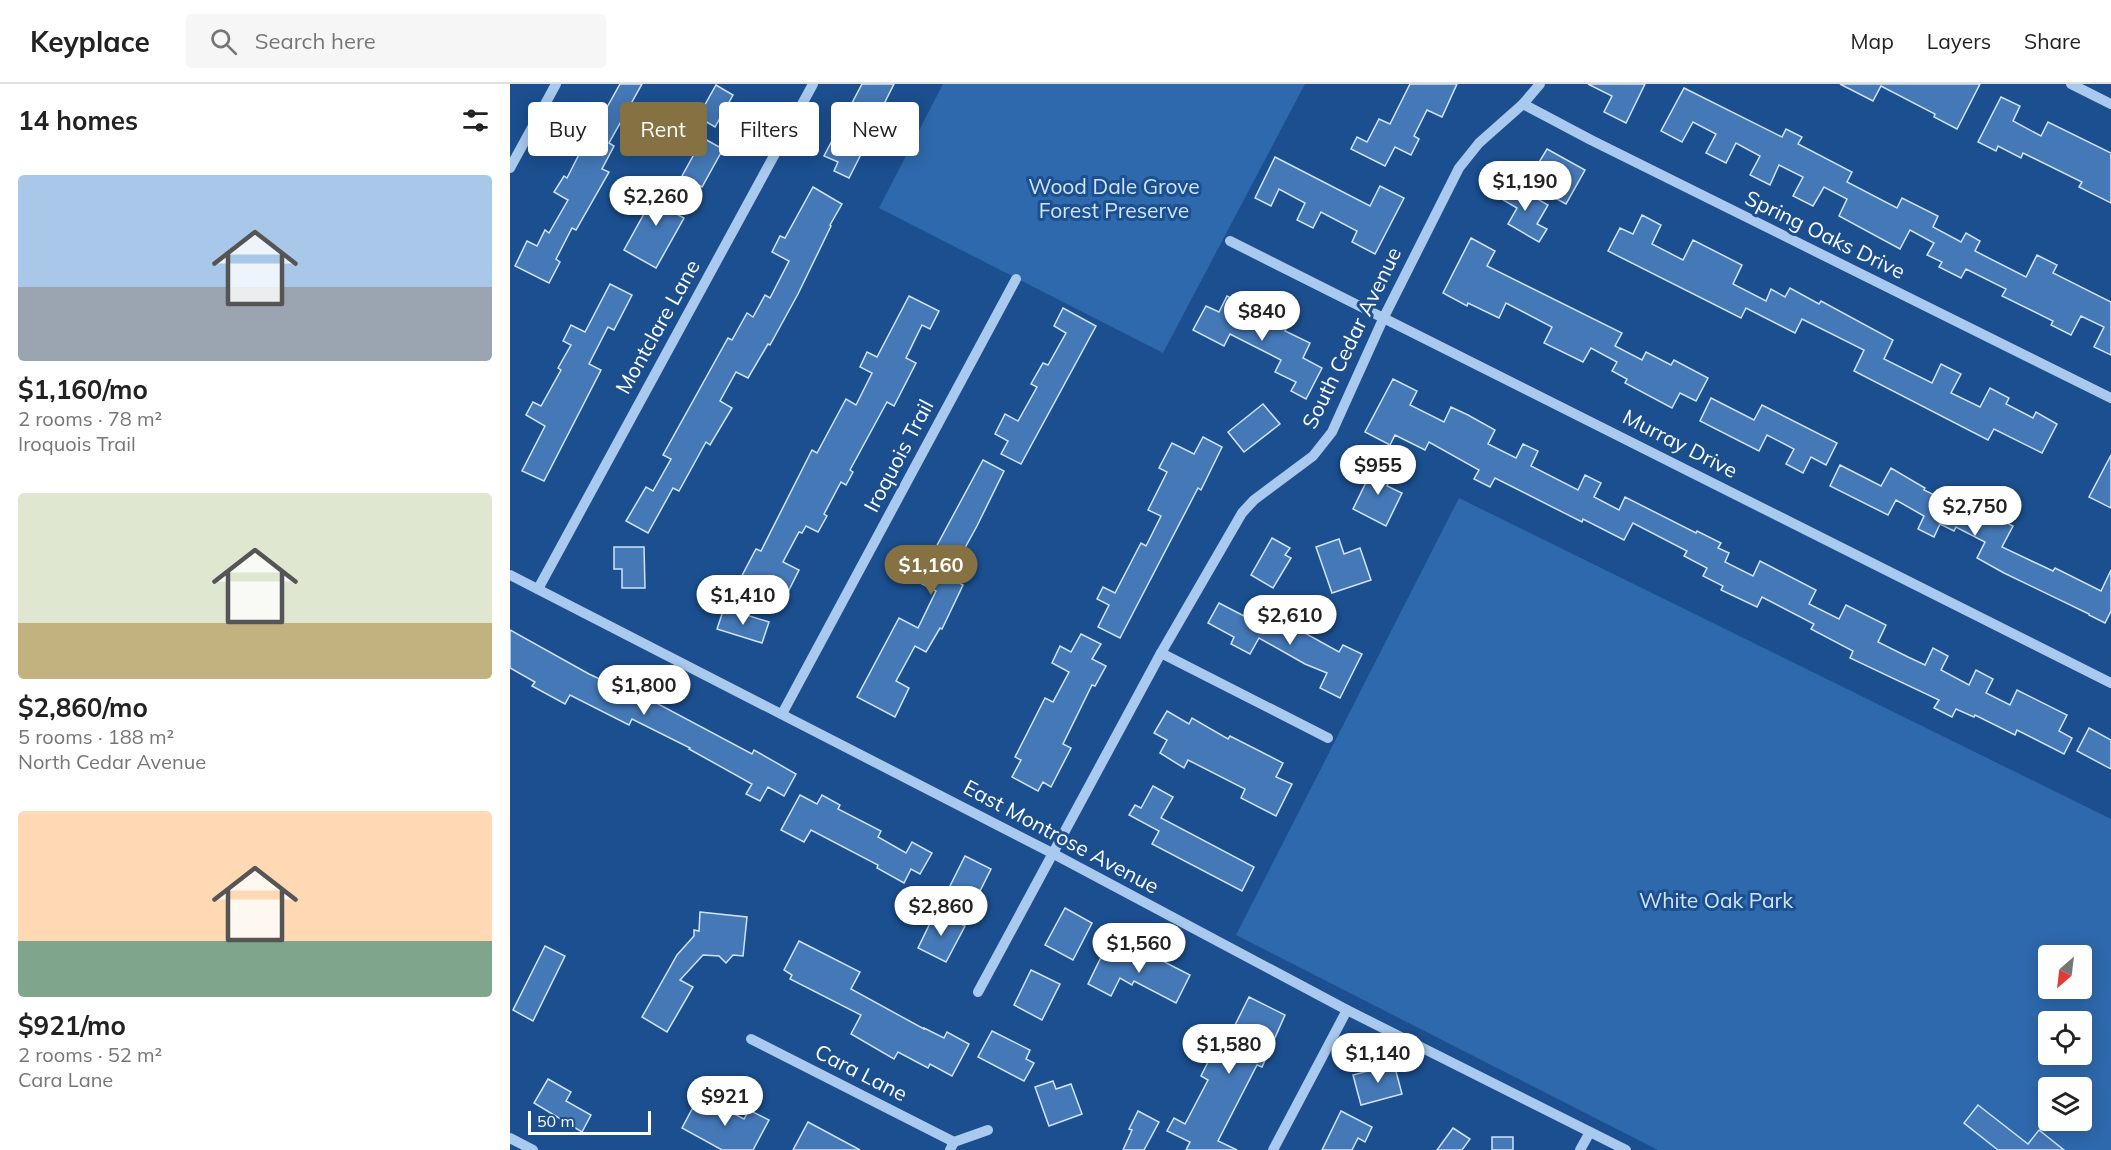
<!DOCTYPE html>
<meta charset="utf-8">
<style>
:root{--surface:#fff;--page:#f6f6f6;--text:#222;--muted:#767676;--line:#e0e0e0;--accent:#857141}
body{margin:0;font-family:Mulish,sans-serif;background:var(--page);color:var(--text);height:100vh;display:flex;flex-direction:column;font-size:22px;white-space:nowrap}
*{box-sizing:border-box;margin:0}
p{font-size:20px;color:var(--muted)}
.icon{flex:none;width:33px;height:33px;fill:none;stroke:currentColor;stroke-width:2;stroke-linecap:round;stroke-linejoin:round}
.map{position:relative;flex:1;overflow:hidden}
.details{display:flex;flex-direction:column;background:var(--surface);width:510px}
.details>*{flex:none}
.hud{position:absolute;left:18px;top:18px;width:570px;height:54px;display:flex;gap:12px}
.needle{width:39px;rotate:208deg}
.tools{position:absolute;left:1528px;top:861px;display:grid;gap:12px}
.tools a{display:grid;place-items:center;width:54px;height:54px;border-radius:6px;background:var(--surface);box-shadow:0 3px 15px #0003;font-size:30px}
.scale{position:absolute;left:18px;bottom:15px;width:123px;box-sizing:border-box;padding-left:6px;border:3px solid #fff;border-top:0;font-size:16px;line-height:21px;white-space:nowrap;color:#fff;-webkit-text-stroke:4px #1b4f8f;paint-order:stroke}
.price{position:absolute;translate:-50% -51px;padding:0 14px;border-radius:21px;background:#fff;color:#222;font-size:20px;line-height:39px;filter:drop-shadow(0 2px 3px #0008)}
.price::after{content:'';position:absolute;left:50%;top:36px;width:18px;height:14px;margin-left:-9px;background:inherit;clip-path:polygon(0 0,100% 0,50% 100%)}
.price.selected{background:var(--accent);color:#fff}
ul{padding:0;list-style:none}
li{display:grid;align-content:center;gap:12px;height:318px;padding:0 18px}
li span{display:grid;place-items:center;height:186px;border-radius:6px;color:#555}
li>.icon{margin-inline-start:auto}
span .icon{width:108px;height:108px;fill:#fffc;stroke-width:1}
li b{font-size:26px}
h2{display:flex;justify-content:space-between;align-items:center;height:72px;padding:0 18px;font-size:26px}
.tag{padding:0 21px;border-radius:6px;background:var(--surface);box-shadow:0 3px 15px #0003;font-size:21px;line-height:54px}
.tag.selected{background:var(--accent);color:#fff}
header{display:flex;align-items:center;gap:36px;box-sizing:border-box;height:84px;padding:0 30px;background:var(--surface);border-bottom:2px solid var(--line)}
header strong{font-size:28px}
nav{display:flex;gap:33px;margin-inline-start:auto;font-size:21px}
.search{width:420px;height:54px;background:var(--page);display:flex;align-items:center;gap:15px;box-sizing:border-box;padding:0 21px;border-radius:6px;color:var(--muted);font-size:22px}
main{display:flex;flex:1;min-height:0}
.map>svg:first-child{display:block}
.green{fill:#2e69ad;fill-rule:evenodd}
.building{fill:#4478b7;stroke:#cfe3fa;stroke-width:1.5}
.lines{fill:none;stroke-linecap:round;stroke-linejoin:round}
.minor{stroke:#a9c9ee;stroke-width:10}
.labels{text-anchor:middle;stroke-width:6;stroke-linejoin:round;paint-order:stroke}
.park-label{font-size:21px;fill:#cfe3fa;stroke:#1b4f8f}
.street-label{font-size:21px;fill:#fff;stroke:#1b4f8f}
</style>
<header>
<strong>Keyplace</strong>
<div class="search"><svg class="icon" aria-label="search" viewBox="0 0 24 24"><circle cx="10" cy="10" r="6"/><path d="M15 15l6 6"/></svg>Search here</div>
<nav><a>Map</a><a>Layers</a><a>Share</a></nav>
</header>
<main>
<section class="details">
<h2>14 homes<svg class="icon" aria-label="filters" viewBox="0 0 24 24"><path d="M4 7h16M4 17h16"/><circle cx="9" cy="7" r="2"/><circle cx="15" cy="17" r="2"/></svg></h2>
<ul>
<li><span style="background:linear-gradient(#a9c7e8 60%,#9aa5b1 0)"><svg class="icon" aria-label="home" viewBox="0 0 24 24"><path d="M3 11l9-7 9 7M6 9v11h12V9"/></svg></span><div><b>$1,160/mo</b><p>2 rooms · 78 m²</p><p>Iroquois Trail</p></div></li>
<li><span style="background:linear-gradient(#dfe7d0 70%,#c2b280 0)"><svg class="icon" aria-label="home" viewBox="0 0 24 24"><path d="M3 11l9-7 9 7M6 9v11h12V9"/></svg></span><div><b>$2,860/mo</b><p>5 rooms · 188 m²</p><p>North Cedar Avenue</p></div></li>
<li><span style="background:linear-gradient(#ffd9b3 70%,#7fa58c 0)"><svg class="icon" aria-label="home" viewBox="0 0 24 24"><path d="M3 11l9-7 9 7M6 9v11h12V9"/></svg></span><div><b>$921/mo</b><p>2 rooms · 52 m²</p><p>Cara Lane</p></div></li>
</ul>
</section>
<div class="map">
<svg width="1601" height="1066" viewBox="0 0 1601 1066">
<rect width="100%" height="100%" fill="#1b4f8f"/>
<g class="green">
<path d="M433 0H795L653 269 369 124Z"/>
<path d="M949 414 1601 735V1066H1148L726 851ZM1539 872H1572V904H1539ZM1539 938H1572V970H1539ZM1539 1004H1572V1036H1539Z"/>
</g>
<g class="building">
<path d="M110 0H132L99 59 104 62 92 85 99 88 66 146 62 144 46 175 50 178 39 199 5 182 17 157 27 162 35 146 39 149 58 116 44 108 54 92 57 94 80 49 82 50Z"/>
<path d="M352 0H384L375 18 377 19 339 94 324 87 328 78 314 72Z"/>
<path d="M900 0H947L932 33 917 26 904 52 909 55 901 71 885 63 875 82 841 65 847 53 857 58 869 35 880 40Z"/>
<path d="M1078 0H1135L1116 39 1094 28 1102 12Z"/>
<path d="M1330 0H1470L1447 45 1424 33 1425 30 1371 2 1363 17Z"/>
<path d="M206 1 223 11 205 43 188 33Z"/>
<path d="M1174 4 1272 53 1276 45 1292 53 1288 60 1342 88 1337 98 1387 124 1392 114 1428 132 1423 143 1451 158 1456 149 1470 157 1465 167 1516 193 1527 171 1547 181 1543 189 1601 218V271L1584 263 1594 243 1571 232 1561 251 1541 241 1543 237 1492 212 1496 205 1456 185 1451 194 1429 183 1432 178 1417 171 1424 159 1400 146 1390 165 1329 132 1337 115 1314 103 1303 122 1283 112 1293 93 1269 81 1260 101 1240 91 1250 72 1226 59 1216 79 1196 69 1206 50 1183 38 1172 58 1151 47Z"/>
<path d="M1491 13 1510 22 1503 37 1531 52 1538 38 1601 69V119L1569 103 1572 98 1513 69 1511 74 1488 62 1486 67 1468 58Z"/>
<path d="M193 54 213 65 192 103 172 92Z"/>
<path d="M1037 65 1075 86 1056 120 1032 107 1043 89 1028 80Z"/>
<path d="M765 73 860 122 870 102 894 114 865 170 842 158 847 147 811 128 803 144 787 136 795 119 769 105 761 122 745 114Z"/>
<path d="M151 99 173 111 163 128 174 134 146 184 114 166Z"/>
<path d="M999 99 1038 121 1027 140 1037 145 1029 158 998 140 1007 124 990 114Z"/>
<path d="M303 103 332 120 320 141 321 142 288 210 260 261 258 260 238 294 226 288 210 317 222 324 200 361 196 358 169 407 163 404 138 449 116 437 136 403 143 407 161 375 153 371 218 254 222 256 237 229 243 233 255 211 260 214 279 177 262 168 270 152 275 154Z"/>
<path d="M1132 131 1151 141 1142 160 1173 176 1183 156 1232 181 1223 200 1256 217 1261 205 1275 213 1280 204 1309 220 1311 217 1383 256 1374 275 1422 299 1431 280 1451 290 1441 309 1470 323 1480 304 1499 314 1496 320 1523 334 1526 328 1547 340 1532 369 1484 345 1478 356 1344 287 1354 266 1292 235 1285 249 1236 224 1231 234 1098 167 1110 144 1123 150Z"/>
<path d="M961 154 985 167 977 182 1112 249 1105 262 1132 276 1136 268 1161 281 1164 276 1198 294 1186 317 1170 309 1162 324 1115 299 1117 295 1102 287 1107 278 1081 264 1073 278 1034 259 1042 243 996 219 989 234 958 219 957 222 933 209Z"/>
<path d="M100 200 122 211 104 246 98 243 79 280 91 286 34 397 12 387 35 342 16 331 23 318 31 322 51 286 48 284 61 261 53 257 61 241 75 248Z"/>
<path d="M399 212 429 227 420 245 412 241 396 274 406 279 384 322 377 318 340 386 343 388 336 401 331 398 314 430 317 432 308 448 296 442 292 449 289 448 273 478 289 486 278 508 276 507 268 522 227 501 246 465 251 467 302 366 307 369 336 315 346 321 362 289 350 283 357 268 367 273Z"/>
<path d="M717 212 735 221 731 229 753 241 758 231 778 241 775 247 800 259 793 274 812 284 796 315 781 307 786 298 765 288 771 276 720 250 714 262 683 246 696 222 709 228Z"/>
<path d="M553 224 586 242 511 380 491 370 498 357 485 350 495 330 508 337 527 303 521 300 533 279 538 281 556 249 544 242Z"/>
<path d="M883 295 907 307 900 321 934 338 941 323 958 331 985 346 978 360 1006 374 1013 360 1028 367 1021 382 1068 406 1075 391 1091 399 1084 413 1109 426 1115 413 1186 449 1187 447 1211 459 1208 464 1219 469 1215 478 1243 492 1250 477 1306 506 1299 520 1329 535 1336 521 1376 541 1368 558 1398 573 1415 581 1423 564 1438 572 1431 586 1459 601 1466 586 1483 595 1476 609 1500 621 1507 606 1557 631 1549 647 1562 654 1554 670 1507 646 1505 651 1465 631 1464 633 1446 625 1442 633 1424 624 1429 616 1340 574 1343 567 1301 545 1304 540 1252 513 1247 523 1211 506 1213 502 1193 492 1197 484 1174 472 1177 467 1123 439 1114 456 1073 435 1072 438 985 394 980 403 964 395 969 386 919 358 915 366 885 351 880 361 855 348Z"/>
<path d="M1201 314 1244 336 1252 321 1327 359 1316 381 1301 373 1293 389 1276 380 1284 365 1257 351 1249 367 1190 337Z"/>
<path d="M753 320 770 340 734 368 718 348Z"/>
<path d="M693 353 712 363 691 406 688 404 610 554 588 543 599 521 587 515 593 503 605 509 631 459 636 462 651 432 638 426 657 388 649 384 662 359 684 370Z"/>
<path d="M1601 371V424L1579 413Z"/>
<path d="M473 376 494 387 467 442 439 493 453 501 432 545 430 544 416 568 405 562 386 597 399 604 385 633 347 613 389 534 408 544 426 507 410 499 425 465Z"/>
<path d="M866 378 884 387 877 402 892 409 876 442 843 425Z"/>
<path d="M1330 381 1371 402 1381 384 1415 404 1414 406 1465 431 1468 424 1503 442 1492 463 1543 487 1545 484 1591 507 1601 486V527L1595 539 1579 531V530L1494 489 1467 474 1475 458 1446 443 1444 447 1430 440 1424 453 1408 445 1414 432 1386 416 1378 431 1320 402Z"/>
<path d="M762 454 780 464 775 471 781 474 763 504 741 491Z"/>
<path d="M829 455 834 470 850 464 861 496 822 509 806 463Z"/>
<path d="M104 463H134L135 504H112V485H104Z"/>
<path d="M709 519 759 545 766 533 829 568 833 561 852 570 830 614 810 604 817 589 795 580 749 554 740 570 721 560 724 553 698 539Z"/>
<path d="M214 524 259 538 252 559 207 545Z"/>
<path d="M0 546 79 590 138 618 139 615 242 670 244 666 286 690 274 712 258 703 250 717 236 710 242 700 179 665 180 664 122 635 119 641 60 611 55 620 22 602 25 598 0 584Z"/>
<path d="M571 550 591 560 582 575 596 582 585 602 582 601 553 660 561 664 541 703 533 698 528 707 502 693 511 676 505 673 535 614 543 618 559 588 542 579 550 562 561 568Z"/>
<path d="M657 627 679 640 682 634 718 655 720 652 773 679 766 693 782 700 766 732 731 714 735 705 678 676 674 684 650 669 657 656 644 649Z"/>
<path d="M1579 644 1601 656V685L1567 667Z"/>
<path d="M643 702 663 713 651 734 744 783 732 807 642 760 649 747 619 731 625 721 631 724Z"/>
<path d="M290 711 307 720 312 711 330 721 328 725 371 747 368 753 396 769 402 758 422 769 410 790 401 785 394 799 367 784 368 781 301 746 294 758 271 746Z"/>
<path d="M455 772 481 785 464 819 438 806Z"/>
<path d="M555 824 582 839 563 876 535 861Z"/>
<path d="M426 827 455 842 436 878 408 864Z"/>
<path d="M190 828 237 833 233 872 223 871 216 879 209 872 193 871 170 896 183 903 157 948 132 933 167 871 184 852V846L189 847Z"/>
<path d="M289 857 350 888 341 905 414 945V944L434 954 437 948 459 960 442 992 420 980 418 984 388 968 384 975 341 950 351 931 280 895 282 891 274 886Z"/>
<path d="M35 862 55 872 23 937 3 926Z"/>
<path d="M618 864 641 876 643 872 680 891 666 919 624 897 622 901 610 894 601 912 578 900 595 865 613 874Z"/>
<path d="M521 886 550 900 532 936 504 921Z"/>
<path d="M739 913 775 931 752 983 747 981 708 1057 727 1066H676L680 1058 657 1047 664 1034 675 1040 698 996 691 992 705 964 695 958 702 944 719 953Z"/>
<path d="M482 947 520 966 516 975 524 979 514 997 468 973Z"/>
<path d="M884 980 892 1010 851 1021 843 991Z"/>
<path d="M38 995 61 1008 56 1017 81 1031 72 1048 24 1019Z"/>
<path d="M543 997 546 1005 561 1000 572 1030 539 1042 525 1003Z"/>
<path d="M189 1012 234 1035 239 1026 259 1036 243 1066H212L172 1044Z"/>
<path d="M1468 1021 1518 1060 1529 1046 1554 1066H1488L1454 1039Z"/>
<path d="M628 1027 649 1038 634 1066H613L622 1046 619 1045Z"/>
<path d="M831 1027 862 1043 855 1058 848 1054 842 1066H812Z"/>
<path d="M298 1038 350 1066H283Z"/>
<path d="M943 1044 960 1055 952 1066H927Z"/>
<rect x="982" y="1053" width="21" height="13"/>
</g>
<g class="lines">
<g class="minor">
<path d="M1561 0 1601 20"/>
<path d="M1013 20 1081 56 1601 314"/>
<path d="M0 84 46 0"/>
<path d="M720 157 1601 599"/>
<path d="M0 491 542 769 837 926 1116 1066"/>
<path d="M28 505 303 0"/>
<path d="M651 569 818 654"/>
<path d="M272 630 506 195"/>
<path d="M468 908 651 569 732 429 744 416 803 372 822 348 874 233 949 84 969 59 1013 20 1030 0"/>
<path d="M241 955 444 1058"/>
<path d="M0 1054 23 1066"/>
<path d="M440 1066 444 1058 478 1046"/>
<path d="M763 1066 837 926"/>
<path d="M1070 1066 1080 1048"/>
</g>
</g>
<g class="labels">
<g class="park-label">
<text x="604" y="110">Wood Dale Grove<tspan x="604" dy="24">Forest Preserve</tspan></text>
<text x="1206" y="824">White Oak Park</text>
</g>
<g class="street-label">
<text transform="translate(1315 151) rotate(26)" y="7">Spring Oaks Drive</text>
<text transform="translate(148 243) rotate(-61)" y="7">Montclare Lane</text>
<text transform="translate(842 254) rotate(-64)" y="7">South Cedar Avenue</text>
<text transform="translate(1170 360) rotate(27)" y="7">Murray Drive</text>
<text transform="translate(389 372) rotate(-62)" y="7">Iroquois Trail</text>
<text transform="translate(551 753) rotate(28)" y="7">East Montrose Avenue</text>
<text transform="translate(351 989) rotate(27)" y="7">Cara Lane</text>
</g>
</g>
</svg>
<div class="tools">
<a><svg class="needle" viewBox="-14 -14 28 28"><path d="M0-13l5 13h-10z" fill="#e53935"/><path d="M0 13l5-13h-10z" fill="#767676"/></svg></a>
<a><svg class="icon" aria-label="locate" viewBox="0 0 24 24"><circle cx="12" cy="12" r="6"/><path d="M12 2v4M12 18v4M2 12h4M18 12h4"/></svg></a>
<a><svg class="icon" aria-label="layers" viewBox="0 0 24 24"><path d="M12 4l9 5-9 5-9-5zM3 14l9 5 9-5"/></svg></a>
</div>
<div class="scale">50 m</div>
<b class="price" style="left:1015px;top:128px">$1,190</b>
<b class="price" style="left:146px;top:143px">$2,260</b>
<b class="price" style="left:752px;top:258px">$840</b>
<b class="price" style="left:868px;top:412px">$955</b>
<b class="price" style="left:1465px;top:453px">$2,750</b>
<b class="price selected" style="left:421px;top:512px">$1,160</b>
<b class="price" style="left:233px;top:542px">$1,410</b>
<b class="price" style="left:780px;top:562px">$2,610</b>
<b class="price" style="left:134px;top:632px">$1,800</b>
<b class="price" style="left:431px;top:853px">$2,860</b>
<b class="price" style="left:629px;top:890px">$1,560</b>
<b class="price" style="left:719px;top:991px">$1,580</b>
<b class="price" style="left:868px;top:1000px">$1,140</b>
<b class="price" style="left:215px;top:1043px">$921</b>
<div class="hud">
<a class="tag">Buy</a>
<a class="tag selected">Rent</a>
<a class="tag">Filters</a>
<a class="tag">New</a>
</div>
</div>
</main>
